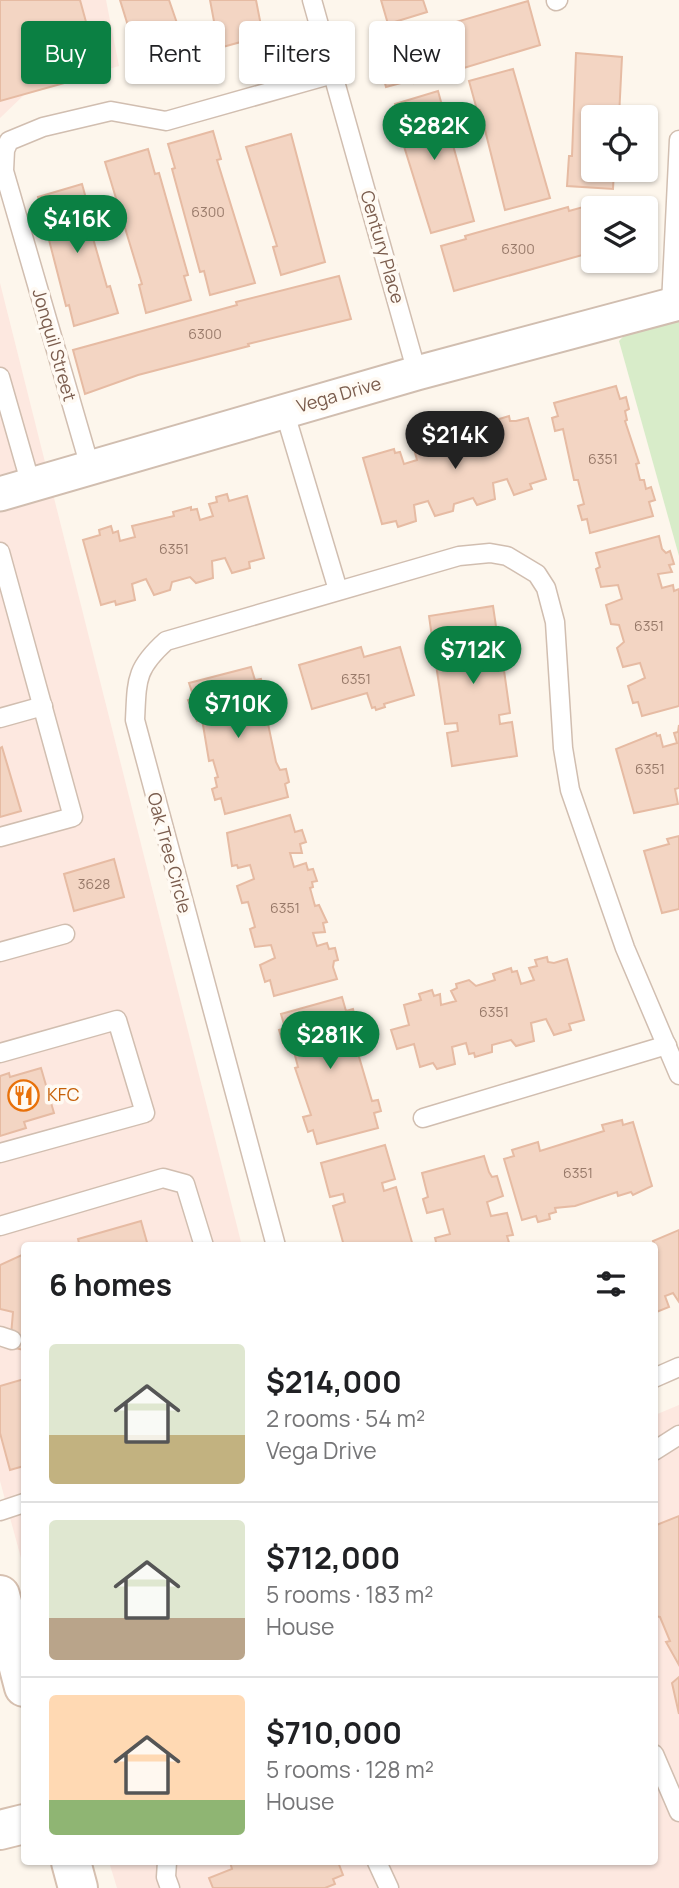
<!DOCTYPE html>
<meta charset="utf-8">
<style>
:root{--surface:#fff;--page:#f6f6f6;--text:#202124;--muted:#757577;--line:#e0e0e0;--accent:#0b8043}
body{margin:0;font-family:Manrope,sans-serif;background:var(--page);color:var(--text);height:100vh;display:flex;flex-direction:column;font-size:26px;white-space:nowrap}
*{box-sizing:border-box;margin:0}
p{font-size:23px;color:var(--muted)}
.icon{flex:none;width:38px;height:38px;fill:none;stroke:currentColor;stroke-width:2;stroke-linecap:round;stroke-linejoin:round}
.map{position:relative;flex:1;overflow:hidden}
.sheet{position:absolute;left:21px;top:1242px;width:637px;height:623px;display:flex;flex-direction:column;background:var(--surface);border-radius:7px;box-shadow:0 2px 5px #0004}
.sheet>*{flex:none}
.top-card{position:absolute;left:21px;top:21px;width:637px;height:63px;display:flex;gap:14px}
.fabs{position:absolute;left:581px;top:105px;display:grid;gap:14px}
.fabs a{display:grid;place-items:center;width:77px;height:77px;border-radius:7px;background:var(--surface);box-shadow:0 2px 5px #0004;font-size:35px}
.price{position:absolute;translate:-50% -60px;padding:0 16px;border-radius:24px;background:var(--accent);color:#fff;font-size:23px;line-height:46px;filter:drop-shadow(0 2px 4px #0008)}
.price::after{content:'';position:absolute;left:50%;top:42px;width:21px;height:16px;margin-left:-10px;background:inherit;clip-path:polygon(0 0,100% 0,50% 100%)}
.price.active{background:#222;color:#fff}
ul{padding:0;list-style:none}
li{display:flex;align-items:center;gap:21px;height:175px;padding:0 28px}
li+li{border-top:2px solid var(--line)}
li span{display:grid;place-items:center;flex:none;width:196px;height:140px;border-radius:7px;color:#555}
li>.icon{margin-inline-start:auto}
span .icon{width:84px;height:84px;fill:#fffc;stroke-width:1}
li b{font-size:30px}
h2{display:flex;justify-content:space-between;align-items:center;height:84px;padding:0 28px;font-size:30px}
.tag{padding:0 24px;border-radius:7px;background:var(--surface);box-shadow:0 2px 5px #0004;font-size:24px;line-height:63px}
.tag.active{background:var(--accent);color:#fff}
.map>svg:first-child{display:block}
.commercial{fill:#fde8e0}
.green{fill:#d8ecc9}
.building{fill:#f3d5c3;stroke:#e6bba3;stroke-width:2}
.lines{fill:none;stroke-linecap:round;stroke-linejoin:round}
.service-casing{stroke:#d1beb0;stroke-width:21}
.minor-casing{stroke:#d1beb0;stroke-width:37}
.secondary-casing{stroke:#d6c0b0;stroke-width:42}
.service{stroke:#fff;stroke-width:18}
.minor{stroke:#fff;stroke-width:33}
.secondary{stroke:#fff;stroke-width:38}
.labels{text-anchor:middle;stroke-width:7;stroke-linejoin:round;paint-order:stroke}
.number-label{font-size:14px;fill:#987a6a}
.street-label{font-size:18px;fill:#7a5c4d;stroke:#fffaf3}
.food-label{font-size:18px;fill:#c56008;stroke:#fffaf3;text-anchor:start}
</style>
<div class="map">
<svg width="679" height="1888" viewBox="0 0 679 1888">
<rect width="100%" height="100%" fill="#fdf6ec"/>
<g class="commercial">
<path d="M0 0H106L119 66 25 94 0 118Z"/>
<path d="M0 283 242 1246H24V1569L0 1481Z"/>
<path d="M679 1405V1888H117L109 1862H654L655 1415Z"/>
</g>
<path class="green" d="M679 279V556L619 341Z"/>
<g class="building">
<path d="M0 0H80L100 73 0 101Z"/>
<path d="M120 0H169L189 58 142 71Z"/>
<path d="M210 0H256L263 36 219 48Z"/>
<path d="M381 0H423L427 12 388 24Z"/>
<path d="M528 1 540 45 414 83 412 80 386 87 374 43 404 35 405 37Z"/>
<path d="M576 53 622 57 619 117H593V170H614L613 189 567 186 569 156H572Z"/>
<path d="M513 69 550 198 505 210 480 110H477L469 81Z"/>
<path d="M438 91 474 221 431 233 398 127 395 104Z"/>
<path d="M213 131 221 159 217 160 255 283 210 295 204 271 200 272 172 169 175 168 168 144Z"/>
<path d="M291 134 325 262 281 275 273 247 277 246 246 147Z"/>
<path d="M148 149 155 174 159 173 188 275 184 276 191 300 146 313 139 285 142 284 105 162Z"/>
<path d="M82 184 90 213 86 214 107 287 110 286 118 313 74 326 69 305 66 306 38 197Z"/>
<path d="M594 204 593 252 454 291 441 246 466 239 465 236 568 207 569 211Z"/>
<path d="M339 276 351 319 248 344 249 346 138 375 85 394 73 350 237 305 236 302Z"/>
<path d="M616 386 620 399 626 397 629 409 625 411 627 420 625 421 639 463 636 464 640 480H644L646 489 651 487 655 500 649 502 653 516 590 533 587 519 582 520 578 506 584 504 578 480H574L563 429 555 431 552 418 558 416 554 403Z"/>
<path d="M509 416 510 421H516L528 418 546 479 530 484 532 489 514 495 507 479 493 483 495 499 477 505 473 498 454 504 453 511 435 516 428 501 414 505 416 521 398 527 396 521 382 524 363 458 394 449 395 453 400 452 404 464 417 460 414 449 418 447 417 442 429 438 430 442 436 441 437 445 455 439 457 430 472 425 473 432 479 430 483 442 497 438 493 425 497 424 496 420Z"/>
<path d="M227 494 229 501 247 496 264 558 249 562 250 568 232 573 225 558 212 561 213 578 196 583 190 577 172 582 170 590 154 595 146 579 132 584 135 600 116 605 115 601 101 605 83 540 100 535 99 530 111 526 113 533 118 531 120 541 135 537 132 526 174 516 173 512 191 507V510L197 509 200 520 213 516 209 504 217 502 216 497Z"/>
<path d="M659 536 662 549 666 553 670 551 674 564 669 565 672 572 658 574 662 588 673 585 674 591 679 589V706L642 716 638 702 633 703 628 686 645 678 640 663 623 667 617 648 624 642 619 625 611 624 606 605 622 599 618 585 601 587 596 569 600 567 596 553Z"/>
<path d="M493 606 498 640 487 642 489 651 501 649 510 713 499 715 500 724 512 722 517 756 452 766 447 733 458 731 457 723 445 724 435 658 446 656V649L434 651 429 616Z"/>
<path d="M361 647 364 657 400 647 414 695 384 704 385 707 376 710 375 707 372 708 367 693 312 709 299 665Z"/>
<path d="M251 667 255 680 261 679 264 691 259 693V704L263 720 267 719 276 762 280 770 286 769 289 782 285 784 288 797 225 814 221 798 215 800 212 789 217 787 215 778 218 777 213 760 209 761 202 719 197 721 188 700 194 698 189 683Z"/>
<path d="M679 725V788L675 789 678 804 634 813 616 749 656 733 657 736 660 735 663 747 677 743 674 733 678 732Z"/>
<path d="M2 747 21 811 0 817V748Z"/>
<path d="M290 815 295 832 302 830 306 842 300 844 302 853H290L294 867 306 863 308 870 313 869 317 881 312 882 313 887 310 888 315 906 319 905 327 922 323 923 325 932 313 933 317 946 327 943 329 949 335 948 338 960 334 961 333 967 337 979 274 996 270 980 265 982 260 965 275 958 271 945 255 947 250 929 255 927 248 902 242 903 237 886 254 879 250 865 238 868 237 865 232 866 227 833Z"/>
<path d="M679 836V909L662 913 644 851 669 844 667 839Z"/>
<path d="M114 859 124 897 74 911 64 874Z"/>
<path d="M547 957 548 962 554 963 567 959 584 1020 569 1024 571 1030 554 1035 546 1019 531 1023 534 1041 516 1046 511 1040 492 1045V1052L475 1057 474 1053 469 1054 466 1043 452 1047 455 1064 437 1069 433 1063 420 1067 414 1044 397 1049 391 1030 409 1025 404 1005 421 1000 419 994 432 990 434 996 440 994 441 1005 456 1001 451 991 457 988 456 984 469 980 476 986 495 980 493 974 511 968 512 972 517 971 521 984 534 980 529 968 537 966 535 960Z"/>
<path d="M342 997 346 1011 353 1009 356 1021 351 1022 352 1033 372 1101 378 1100 381 1111 374 1113 378 1128 317 1144 313 1130 308 1132 303 1117 311 1115 295 1068 298 1067 291 1040 283 1043 279 1030 285 1028 281 1014Z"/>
<path d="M41 1068 54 1113 24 1122 26 1128 0 1136V1076L9 1073 10 1077Z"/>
<path d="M622 1120 623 1125 633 1122 652 1186 633 1195 631 1192 618 1196 617 1192 575 1206 555 1208 556 1212 549 1214 550 1219 538 1222 536 1216 522 1220 504 1159 514 1156 512 1150 538 1142 540 1151 604 1131 602 1125Z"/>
<path d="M385 1145 395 1179 382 1183 384 1191 396 1187 413 1246H344L333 1206 345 1202 343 1194 330 1197 321 1163Z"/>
<path d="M484 1156 489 1172 492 1177 497 1176 503 1196 487 1202 491 1216 507 1213 513 1235 507 1236 510 1246H437L435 1238 450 1234 443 1209 427 1213 423 1199 428 1197 422 1173Z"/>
<path d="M141 1221 148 1246H69L79 1243 78 1239Z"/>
<path d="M679 1230V1302L673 1293 665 1296 669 1307 654 1313V1253L657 1252 653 1241Z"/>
<path d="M24 1254V1350L10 1347 13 1312 0 1309V1265Z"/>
<path d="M24 1379V1466L10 1470 0 1433V1386Z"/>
<path d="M679 1516V1665L666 1642 670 1641 660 1617 654 1616V1526Z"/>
<path d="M679 1677V1714L672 1683Z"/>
<path d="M230 1862H338L343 1875 333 1879 335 1884 325 1888H213L209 1878 232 1869Z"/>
</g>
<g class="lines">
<defs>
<g id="service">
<path d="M312 0 417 373"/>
<path d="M556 1 558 0"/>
<path d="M671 304 679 140"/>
<path d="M0 377 31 485"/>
<path d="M284 410 338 590"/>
<path d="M90 467 4 171 5 150 9 141 43 127 111 111 166 121 333 74"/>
<path d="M0 552 73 817 0 837"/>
<path d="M0 718 43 706"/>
<path d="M0 952 65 934"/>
<path d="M0 1053 117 1020 145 1113 0 1153"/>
<path d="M423 1118 667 1045"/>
<path d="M0 1226 163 1178 185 1184 204 1246"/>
<path d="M276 1246 135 720C137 680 135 669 166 641L459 556 490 553 507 556 537 574 546 588 555 622 563 748 570 790 625 948 679 1075"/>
<path d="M0 1336 12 1340"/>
<path d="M654 1378 679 1367"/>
<path d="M654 1451 679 1435"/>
<path d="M0 1511 24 1503"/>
<path d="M654 1754 679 1812"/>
<path d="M167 1862 166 1877 170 1888"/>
<path d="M377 1862 389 1888"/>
</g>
<path id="minor" d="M0 494 417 373 679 303"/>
<g id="secondary">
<path d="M0 1595 24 1687"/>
<path d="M0 1830 24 1824"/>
<path d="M71 1862 78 1888"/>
</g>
</defs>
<use href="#service" class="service-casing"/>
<use href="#minor" class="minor-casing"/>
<use href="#secondary" class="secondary-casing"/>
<use href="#service" class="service"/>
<use href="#minor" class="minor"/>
<use href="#secondary" class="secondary"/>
</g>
<defs>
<symbol id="restaurant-ring" viewBox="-11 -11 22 22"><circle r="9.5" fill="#fffaf3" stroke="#e8710a" stroke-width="1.5"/><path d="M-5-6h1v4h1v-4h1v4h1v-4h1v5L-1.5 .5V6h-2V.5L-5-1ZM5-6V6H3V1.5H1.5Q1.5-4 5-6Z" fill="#e8710a"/></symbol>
</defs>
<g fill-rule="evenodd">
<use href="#restaurant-ring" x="6" y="1078" width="35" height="35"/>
</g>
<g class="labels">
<g class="number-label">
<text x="208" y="217">6300</text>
<text x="518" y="254">6300</text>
<text x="205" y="339">6300</text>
<text x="603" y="464">6351</text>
<text x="174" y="554">6351</text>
<text x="649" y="631">6351</text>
<text x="356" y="684">6351</text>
<text x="650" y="774">6351</text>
<text x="94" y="889">3628</text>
<text x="285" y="913">6351</text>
<text x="494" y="1017">6351</text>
<text x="578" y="1178">6351</text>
</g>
<g class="street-label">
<text transform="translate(382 247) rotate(74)" y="6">Century Place</text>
<text transform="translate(54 345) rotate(74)" y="6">Jonquil Street</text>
<text transform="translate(339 395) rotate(-16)" y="6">Vega Drive</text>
<text transform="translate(169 853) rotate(75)" y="6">Oak Tree Circle</text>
</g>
<g class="food-label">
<text x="47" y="1101">KFC</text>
</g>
</g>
</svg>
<div class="fabs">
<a><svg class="icon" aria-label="locate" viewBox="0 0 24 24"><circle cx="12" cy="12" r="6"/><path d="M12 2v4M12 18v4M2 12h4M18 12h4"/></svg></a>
<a><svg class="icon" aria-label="layers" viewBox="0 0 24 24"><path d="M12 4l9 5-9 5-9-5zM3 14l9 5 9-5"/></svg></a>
</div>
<b class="price" style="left:434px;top:162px">$282K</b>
<b class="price" style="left:77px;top:255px">$416K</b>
<b class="price active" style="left:455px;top:471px">$214K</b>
<b class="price" style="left:473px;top:686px">$712K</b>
<b class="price" style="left:238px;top:740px">$710K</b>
<b class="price" style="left:330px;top:1071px">$281K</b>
<div class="top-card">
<a class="tag active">Buy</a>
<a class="tag">Rent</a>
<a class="tag">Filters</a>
<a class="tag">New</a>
</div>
<section class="sheet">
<h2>6 homes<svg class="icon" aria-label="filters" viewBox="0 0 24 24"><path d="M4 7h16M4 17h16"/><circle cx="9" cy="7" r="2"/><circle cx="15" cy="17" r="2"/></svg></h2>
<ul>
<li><span style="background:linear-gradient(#dfe7d0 65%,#c2b280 0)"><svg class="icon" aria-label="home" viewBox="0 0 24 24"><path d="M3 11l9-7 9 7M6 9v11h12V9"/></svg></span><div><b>$214,000</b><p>2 rooms · 54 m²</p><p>Vega Drive</p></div></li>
<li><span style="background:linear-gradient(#dfe7d0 70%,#b9a48a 0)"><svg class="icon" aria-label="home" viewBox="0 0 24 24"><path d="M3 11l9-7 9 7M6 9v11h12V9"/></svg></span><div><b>$712,000</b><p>5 rooms · 183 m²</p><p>House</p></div></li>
<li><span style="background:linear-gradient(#ffd9b3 75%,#8fb573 0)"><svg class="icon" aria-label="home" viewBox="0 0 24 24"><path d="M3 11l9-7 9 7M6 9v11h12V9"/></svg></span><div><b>$710,000</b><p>5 rooms · 128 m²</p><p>House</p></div></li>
</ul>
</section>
</div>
